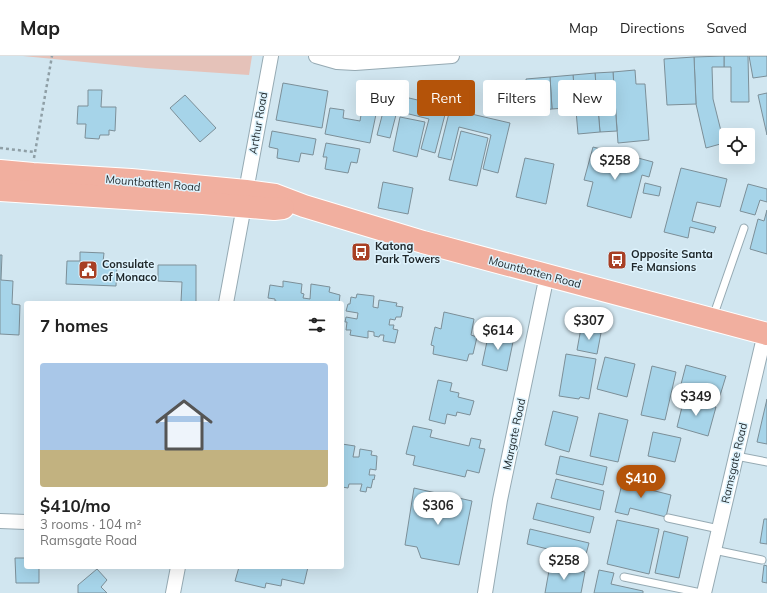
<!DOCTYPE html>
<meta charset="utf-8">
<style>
:root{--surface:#fff;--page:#f2f2f2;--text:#222;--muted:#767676;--line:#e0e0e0;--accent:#b45309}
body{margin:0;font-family:Mulish,sans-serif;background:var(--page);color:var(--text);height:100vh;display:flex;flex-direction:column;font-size:15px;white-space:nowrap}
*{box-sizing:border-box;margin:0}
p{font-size:13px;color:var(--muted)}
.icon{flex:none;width:22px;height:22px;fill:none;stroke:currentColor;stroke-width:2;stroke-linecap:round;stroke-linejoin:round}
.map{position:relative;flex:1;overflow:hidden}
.details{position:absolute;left:24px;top:245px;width:320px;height:268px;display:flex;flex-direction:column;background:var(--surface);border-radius:4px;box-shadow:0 4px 16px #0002}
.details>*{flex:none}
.top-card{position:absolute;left:356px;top:24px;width:351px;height:36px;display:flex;gap:8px}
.controls{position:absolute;left:719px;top:72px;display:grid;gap:8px}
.controls a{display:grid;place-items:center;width:36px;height:36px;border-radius:4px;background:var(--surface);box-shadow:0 4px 16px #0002;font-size:20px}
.price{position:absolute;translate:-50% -34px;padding:0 9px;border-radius:14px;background:#fff;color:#222;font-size:13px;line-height:26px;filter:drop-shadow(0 1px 2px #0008)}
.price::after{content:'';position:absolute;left:50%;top:24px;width:12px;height:9px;margin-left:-6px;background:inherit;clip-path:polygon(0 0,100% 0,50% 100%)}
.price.active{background:var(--accent);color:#fff}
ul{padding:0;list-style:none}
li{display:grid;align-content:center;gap:8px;height:212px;padding:0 16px}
li span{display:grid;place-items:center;height:124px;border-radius:4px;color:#555}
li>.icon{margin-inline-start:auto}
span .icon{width:72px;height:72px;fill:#fffc;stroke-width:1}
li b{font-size:17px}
h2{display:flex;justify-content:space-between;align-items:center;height:48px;padding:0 16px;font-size:17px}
.chip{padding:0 14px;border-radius:4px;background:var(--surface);box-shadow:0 4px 16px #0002;font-size:14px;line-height:36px}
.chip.active{background:var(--accent);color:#fff}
header{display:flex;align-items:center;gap:24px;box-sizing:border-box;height:56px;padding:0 20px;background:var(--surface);border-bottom:1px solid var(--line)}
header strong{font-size:19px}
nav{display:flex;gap:22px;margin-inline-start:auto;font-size:14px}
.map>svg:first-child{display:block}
.green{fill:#e5c2b9}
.building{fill:#a6d4e9;stroke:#7c8f98}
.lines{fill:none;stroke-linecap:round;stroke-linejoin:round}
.lane-casing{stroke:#96aab3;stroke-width:9}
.street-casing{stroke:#96aab3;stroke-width:16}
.primary-casing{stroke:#fff;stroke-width:24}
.path{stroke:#8f9fa6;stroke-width:2.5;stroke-dasharray:3 3;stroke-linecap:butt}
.lane{stroke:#fff;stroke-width:7}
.street{stroke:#fff;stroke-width:14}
.primary{stroke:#f1af9f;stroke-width:22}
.labels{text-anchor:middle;stroke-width:3;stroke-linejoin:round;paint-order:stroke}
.street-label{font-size:11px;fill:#1f272a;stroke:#def3fd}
.poi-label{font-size:11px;font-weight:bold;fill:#1f272a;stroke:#def3fd;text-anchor:start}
</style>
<header>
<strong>Map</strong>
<nav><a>Map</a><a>Directions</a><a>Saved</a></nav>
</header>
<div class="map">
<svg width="767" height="537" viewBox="0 0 767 537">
<rect width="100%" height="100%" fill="#d1e6f0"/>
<path class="green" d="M23 0H252L249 19 146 12Z"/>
<g class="building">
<path d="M724 0H748L749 46H731V11H724Z"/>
<path d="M724 0V11H712L713 43 724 87 706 92 696 48 694 1Z"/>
<path d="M749 0H767V20L753 22Z"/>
<path d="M694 1 696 48 667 49 664 3Z"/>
<path d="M635 14 636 28H645L649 84 618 87 613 16Z"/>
<path d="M613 16 617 75 600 76 595 17Z"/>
<path d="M595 17 600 76 578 78 573 19Z"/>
<path d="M573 19 576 51 552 53 550 21Z"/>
<path d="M550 21 552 53 529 55 526 23Z"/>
<path d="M283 27 328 35 322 72 276 64Z"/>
<path d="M88 34H102L101 51H116L115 75 109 74V79H100L99 83 85 82 86 68H77L78 50H88Z"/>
<path d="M388 37 447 51 435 97 421 93 429 63 397 55 390 82 377 79Z"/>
<path d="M767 37V79L758 39Z"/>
<path d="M185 39 216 72 200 86 170 52Z"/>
<path d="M364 41 379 44 370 87 325 78 330 52 344 54 343 62 360 65Z"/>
<path d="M450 53 510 67 498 117 483 113 491 79 459 71 451 104 438 101Z"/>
<path d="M400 61 425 66 417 101 393 95Z"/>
<path d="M272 75 316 83 313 99 301 97 299 106 277 102 278 93 269 91Z"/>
<path d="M461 75 488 82 477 130 449 124Z"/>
<path d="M326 87 360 93 357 107 351 106 348 117 325 113 327 101H323Z"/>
<path d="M593 91 609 95 605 107 609 108 612 95 653 106 649 121 642 119 631 162 587 150 593 126 584 124Z"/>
<path d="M525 102 554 108 546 148 516 141Z"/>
<path d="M681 112 727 123 720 151 697 146 692 165 716 171 714 177 690 171 688 182 664 176Z"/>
<path d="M383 126 413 132 408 158 378 152Z"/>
<path d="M645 127 661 131 659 140 643 137Z"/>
<path d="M748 128 767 133V146L760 144 755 159 740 155Z"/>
<path d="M767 154V198L750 193 758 163 764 165Z"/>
<path d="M80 196 104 197 103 206 117 207 116 230 66 228 67 205H80Z"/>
<path d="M0 199H2L1 224 13 225 12 248 20 249 19 279 0 278Z"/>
<path d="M158 209H196V247H207H173V246H181L182 226 158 225Z"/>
<path d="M283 225 302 228 301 237 304 238 303 242 310 243 311 228 330 231 329 236 340 239 339 247H280V246L275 245V243L268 242 270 229 283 231Z"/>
<path d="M357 238 374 240 373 251 378 252 379 244 397 247 396 250 403 251 401 261H396L395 264 390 263 389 269H394L393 273 398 274 395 287 383 285 384 279H380L379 281 374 280V276L368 275V282L350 279 351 274H346L347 266H345L346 261 357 263 358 257 346 255 348 248H350L351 241 356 242Z"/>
<path d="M444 256 474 263 471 279 477 281 473 298H469L467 305 433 298 434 290 431 289 435 271 441 273Z"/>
<path d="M581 272 601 277 597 298 577 294Z"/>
<path d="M489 276 514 281 507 315 482 309Z"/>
<path d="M566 298 596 303 589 343 580 341 579 343 559 340Z"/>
<path d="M605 301 635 308 627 341 597 333Z"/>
<path d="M686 309 726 320 718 346 679 336Z"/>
<path d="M652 310 676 316 665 364 641 359Z"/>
<path d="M438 324 452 327 450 335 459 337 458 341 474 345 470 359 457 356 456 360 447 358 445 368 429 364Z"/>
<path d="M684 343 716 351 708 380 677 371Z"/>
<path d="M767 343V388L757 386Z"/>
<path d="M553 355 578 361 569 396 545 389Z"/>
<path d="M599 357 628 364 618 406 590 400Z"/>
<path d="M413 370 432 374 430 381 469 390 471 382 481 384 479 392 485 393 479 417 467 414 465 421 413 409 415 400 406 398Z"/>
<path d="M653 376 681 382 675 406 648 400Z"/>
<path d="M342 388 355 390 353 401H359L360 393 372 395 371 399 377 400 376 414 370 413 369 419H375L374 424 373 423 371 432 367 431 366 436 360 435 362 428H349L348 432 342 431Z"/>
<path d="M560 400 607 411 603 429 556 418Z"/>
<path d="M624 420 637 423 635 430 671 439 666 461 630 452 628 459 615 456Z"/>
<path d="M556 423 604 435 600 454 551 442Z"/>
<path d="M414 432 472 445 459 509 421 502 417 491 405 489Z"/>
<path d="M537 447 594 461 590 477 533 463Z"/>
<path d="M764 463H767V488L760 487Z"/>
<path d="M617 464 659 473 649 518 607 508Z"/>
<path d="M530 473 589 487 585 502 527 488Z"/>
<path d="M664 475 688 481 679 522 655 517Z"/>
<path d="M15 502H26V511H39V527H16Z"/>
<path d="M550 509 585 516 581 537H545Z"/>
<path d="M764 509 767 510V527L762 526Z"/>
<path d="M239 511H308L304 528 282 523 281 530 266 527 265 532 235 525Z"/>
<path d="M97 513 107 524 101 531 107 537H78V529Z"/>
<path d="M599 514 614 517 611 528 643 535V537H594Z"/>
</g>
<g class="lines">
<defs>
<g id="lane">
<path d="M713 261 744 172"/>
<path d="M736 400 767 406"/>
<path d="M668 462 719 473"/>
<path d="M714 494 762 504"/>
<path d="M624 521 701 537"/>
</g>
<g id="street">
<path d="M316 0 337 6 355 7 452 0"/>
<path d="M246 135 271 0"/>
<path d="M226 247 244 150"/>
<path d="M0 465 26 466"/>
<path d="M173 537 178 511"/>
<path d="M485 537 500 444 547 219"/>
<path d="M704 537 765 277"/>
</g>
<g id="primary">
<path d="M0 115 33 118 131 124 246 135 275 139 304 150 423 186 767 278"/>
<path d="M0 134 203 147 274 153 283 152"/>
</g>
</defs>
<use href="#lane" class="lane-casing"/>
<use href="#street" class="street-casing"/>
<use href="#primary" class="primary-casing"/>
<g class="path">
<path d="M0 92 34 96"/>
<path d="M34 102 52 0"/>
</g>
<use href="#lane" class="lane"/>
<use href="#street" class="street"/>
<use href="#primary" class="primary"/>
</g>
<defs>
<symbol id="bus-square" viewBox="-11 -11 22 22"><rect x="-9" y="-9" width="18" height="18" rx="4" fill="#a83f24" stroke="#def3fd"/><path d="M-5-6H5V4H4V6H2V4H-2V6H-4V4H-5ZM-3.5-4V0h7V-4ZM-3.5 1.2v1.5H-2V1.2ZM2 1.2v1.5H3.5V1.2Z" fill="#fff"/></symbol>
<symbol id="civic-square" viewBox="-11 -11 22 22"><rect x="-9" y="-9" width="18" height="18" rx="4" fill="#a83f24" stroke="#def3fd"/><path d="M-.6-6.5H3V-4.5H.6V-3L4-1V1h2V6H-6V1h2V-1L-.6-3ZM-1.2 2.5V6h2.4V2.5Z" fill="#fff"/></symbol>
</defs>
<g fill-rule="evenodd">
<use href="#bus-square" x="350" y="185" width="22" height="22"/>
<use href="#bus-square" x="606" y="193" width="22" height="22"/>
<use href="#civic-square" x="77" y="203" width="22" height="22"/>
</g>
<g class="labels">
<g class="street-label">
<text transform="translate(258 67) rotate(-80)" y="4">Arthur Road</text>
<text transform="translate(153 127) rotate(5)" y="4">Mountbatten Road</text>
<text transform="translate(535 216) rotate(15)" y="4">Mountbatten Road</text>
<text transform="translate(514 378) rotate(-78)" y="4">Margate Road</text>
<text transform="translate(734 407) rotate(-77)" y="4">Ramsgate Road</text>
</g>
<g class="poi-label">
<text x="375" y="194">Katong<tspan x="375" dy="13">Park Towers</tspan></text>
<text x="631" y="202">Opposite Santa<tspan x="631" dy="13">Fe Mansions</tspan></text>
<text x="102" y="212">Consulate<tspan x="102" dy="13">of Monaco</tspan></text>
</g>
</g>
</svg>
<div class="controls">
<a><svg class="icon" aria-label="locate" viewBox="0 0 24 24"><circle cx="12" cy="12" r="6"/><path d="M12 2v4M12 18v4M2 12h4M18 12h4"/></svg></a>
</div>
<b class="price" style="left:615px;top:125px">$258</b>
<b class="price" style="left:589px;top:285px">$307</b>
<b class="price" style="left:498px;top:295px">$614</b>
<b class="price" style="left:696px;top:361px">$349</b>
<b class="price active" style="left:641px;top:443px">$410</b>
<b class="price" style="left:438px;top:470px">$306</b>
<b class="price" style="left:564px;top:525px">$258</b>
<div class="top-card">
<a class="chip">Buy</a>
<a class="chip active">Rent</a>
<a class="chip">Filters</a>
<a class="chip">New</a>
</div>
<section class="details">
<h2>7 homes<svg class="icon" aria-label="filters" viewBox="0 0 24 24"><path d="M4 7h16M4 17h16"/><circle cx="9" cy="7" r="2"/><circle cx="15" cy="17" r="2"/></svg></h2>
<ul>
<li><span style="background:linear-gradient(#a9c7e8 70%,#c2b280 0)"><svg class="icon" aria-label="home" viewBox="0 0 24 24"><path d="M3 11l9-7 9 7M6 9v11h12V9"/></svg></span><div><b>$410/mo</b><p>3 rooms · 104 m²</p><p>Ramsgate Road</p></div></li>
</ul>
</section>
</div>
